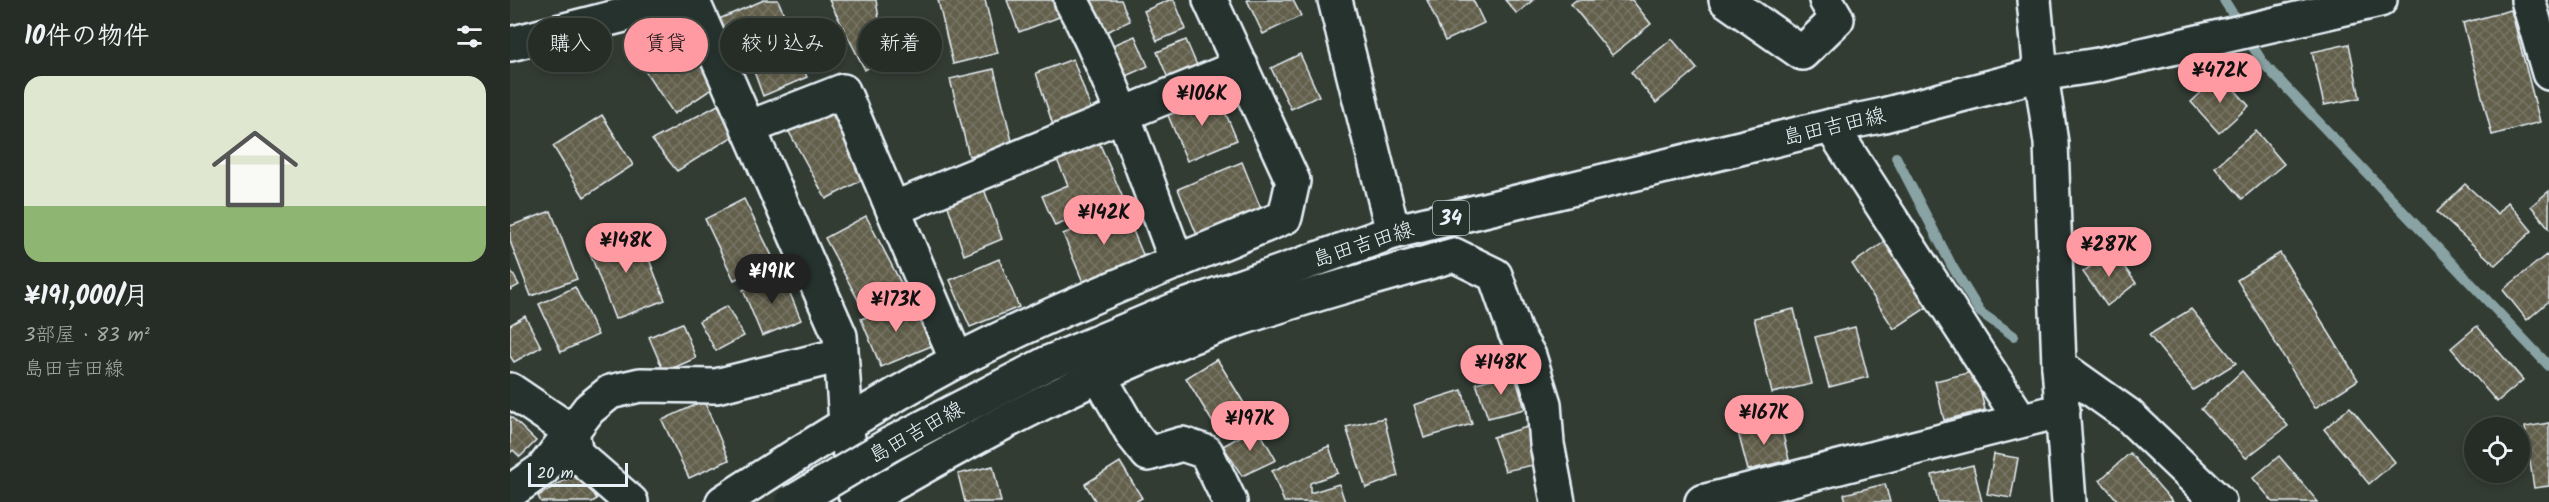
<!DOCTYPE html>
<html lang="ja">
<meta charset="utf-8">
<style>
:root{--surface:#262d26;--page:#2e352e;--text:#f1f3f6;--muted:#a4a8a7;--line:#424943;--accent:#ff9aa2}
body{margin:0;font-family:Kalam,"Klee One",sans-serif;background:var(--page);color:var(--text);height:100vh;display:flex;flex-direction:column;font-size:22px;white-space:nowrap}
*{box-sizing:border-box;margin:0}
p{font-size:20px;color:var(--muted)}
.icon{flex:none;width:33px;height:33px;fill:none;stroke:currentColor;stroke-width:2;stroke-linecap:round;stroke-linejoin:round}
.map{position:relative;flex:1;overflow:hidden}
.details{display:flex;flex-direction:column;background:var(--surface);width:510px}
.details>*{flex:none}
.banner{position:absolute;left:18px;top:18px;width:570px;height:54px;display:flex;gap:12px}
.fabs{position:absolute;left:1954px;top:417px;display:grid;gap:12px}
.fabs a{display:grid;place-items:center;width:66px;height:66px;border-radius:50%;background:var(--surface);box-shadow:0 3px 9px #0003,0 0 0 2px var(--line);font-size:30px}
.scale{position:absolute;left:18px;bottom:15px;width:100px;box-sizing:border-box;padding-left:6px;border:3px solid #e8f1f8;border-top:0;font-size:16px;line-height:21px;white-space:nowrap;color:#e8f1f8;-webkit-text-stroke:4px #26332d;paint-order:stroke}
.price{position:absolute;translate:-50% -51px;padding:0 14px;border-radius:21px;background:var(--accent);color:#111;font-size:20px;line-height:39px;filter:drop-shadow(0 2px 3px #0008)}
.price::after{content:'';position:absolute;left:50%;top:36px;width:18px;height:14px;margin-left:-9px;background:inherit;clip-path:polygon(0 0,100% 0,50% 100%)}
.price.on{background:#222;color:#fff}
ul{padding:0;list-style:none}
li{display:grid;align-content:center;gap:12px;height:318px;padding:0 24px}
li span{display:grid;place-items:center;height:186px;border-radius:18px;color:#555}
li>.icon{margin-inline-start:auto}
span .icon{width:108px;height:108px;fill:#fffc;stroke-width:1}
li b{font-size:26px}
h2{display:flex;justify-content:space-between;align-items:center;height:72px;padding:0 24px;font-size:26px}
.pill{padding:0 21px;border-radius:27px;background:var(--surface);box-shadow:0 3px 9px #0003,0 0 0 2px var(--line);font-size:21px;line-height:54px}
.pill.on{background:var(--accent);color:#111}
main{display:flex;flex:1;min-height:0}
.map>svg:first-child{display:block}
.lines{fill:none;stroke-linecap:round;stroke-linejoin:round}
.stream{stroke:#89a3a5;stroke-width:10}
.building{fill:url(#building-cross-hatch);stroke:#e8f1f8;stroke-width:1.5}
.minor-casing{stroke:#e8f1f8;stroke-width:38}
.major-casing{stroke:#e8f1f8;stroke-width:38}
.minor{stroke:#26332d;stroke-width:33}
.major{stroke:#26332d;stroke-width:33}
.major-bridge-casing{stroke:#e8f1f8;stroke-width:38;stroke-linecap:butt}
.major-bridge{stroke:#26332d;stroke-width:33}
.labels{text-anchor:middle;stroke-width:4.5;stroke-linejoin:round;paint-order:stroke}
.shield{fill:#26332d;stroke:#aeb8bb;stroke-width:1.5}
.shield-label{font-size:20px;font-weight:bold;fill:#e8f1f8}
.street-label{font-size:21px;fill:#e8f1f8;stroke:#26332d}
</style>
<main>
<section class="details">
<h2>10件の物件<svg class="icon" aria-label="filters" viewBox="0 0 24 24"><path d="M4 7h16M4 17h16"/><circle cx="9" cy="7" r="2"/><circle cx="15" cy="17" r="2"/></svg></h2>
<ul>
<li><span style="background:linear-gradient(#dfe7d0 70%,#8fb573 0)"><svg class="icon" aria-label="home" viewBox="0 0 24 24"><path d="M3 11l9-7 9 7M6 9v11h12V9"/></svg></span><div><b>¥191,000/月</b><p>3部屋 · 83 m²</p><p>島田吉田線</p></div></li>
</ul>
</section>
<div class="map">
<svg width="2039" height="502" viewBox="0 0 2039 502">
<defs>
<pattern id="building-cross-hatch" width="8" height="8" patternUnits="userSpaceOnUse" patternTransform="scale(1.5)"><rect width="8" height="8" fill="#625e4b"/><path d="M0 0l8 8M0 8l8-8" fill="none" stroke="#787666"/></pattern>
</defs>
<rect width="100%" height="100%" fill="#323c33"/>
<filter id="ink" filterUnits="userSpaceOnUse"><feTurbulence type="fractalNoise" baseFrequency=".0167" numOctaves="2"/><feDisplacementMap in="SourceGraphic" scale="12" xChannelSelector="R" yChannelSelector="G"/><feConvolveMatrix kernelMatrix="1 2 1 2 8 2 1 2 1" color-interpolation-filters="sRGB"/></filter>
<g filter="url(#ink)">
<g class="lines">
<g class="stream">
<path d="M1714 0 1753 63 2039 366"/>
<path d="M1386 157 1442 266 1470 312 1504 336"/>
</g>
</g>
<g class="building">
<path d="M254 0H268L279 26 222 50 209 19Z"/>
<path d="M319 0H366L375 57 355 70Z"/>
<path d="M428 0H475L488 53 443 64Z"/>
<path d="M497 0H546L552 16 509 32Z"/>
<path d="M575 0H611L620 21 592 34Z"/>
<path d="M659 0H664L676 29 647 41 634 11Z"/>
<path d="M737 0H783L791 16 753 34Z"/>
<path d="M917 0H963L974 23 935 41Z"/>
<path d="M995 0H1023L1007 14Z"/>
<path d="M1066 0H1122L1141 24 1102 55 1061 4Z"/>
<path d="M2001 10 2030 122 1982 135 1953 23Z"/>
<path d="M161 23 205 87 164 114 121 50Z"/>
<path d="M277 35 297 77 253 96 238 55Z"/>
<path d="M625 36 638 66 609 79 596 48Z"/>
<path d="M1162 39 1187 69 1146 103 1121 72Z"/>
<path d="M676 40 689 70 660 83 647 52Z"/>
<path d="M1839 44 1850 98 1814 105 1802 52Z"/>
<path d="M790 54 809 96 781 109 761 68Z"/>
<path d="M563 59 581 109 543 125 526 73Z"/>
<path d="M484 69 503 145 459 156 440 79Z"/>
<path d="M1711 74 1739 106 1709 133 1681 102Z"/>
<path d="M707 93 727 140 677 161 657 113Z"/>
<path d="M208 105 225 135 167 171 142 140Z"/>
<path d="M319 108 356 178 316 199 278 130Z"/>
<path d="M92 115 123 165 74 197 43 146Z"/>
<path d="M1746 131 1774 164 1732 199 1705 167Z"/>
<path d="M589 142 613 198 545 226 532 196 558 185 547 160Z"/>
<path d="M732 162 751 209 687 235 668 189Z"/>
<path d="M1955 184 1988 214 1998 202 2022 231 1985 265 1927 212Z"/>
<path d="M474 189 492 239 454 255 437 203Z"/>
<path d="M2039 191V228L2021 206Z"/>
<path d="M234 199 264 260 224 280 195 219Z"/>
<path d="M614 209 634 257 573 282 553 234Z"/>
<path d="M41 211 67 279 21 296 0 241V226Z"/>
<path d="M356 216 392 285 352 307 315 238Z"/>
<path d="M127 229 155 300 105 319 78 248Z"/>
<path d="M1376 241 1419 306 1384 329 1342 264Z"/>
<path d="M1602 250 1626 283 1597 306 1573 272Z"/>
<path d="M1770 253 1848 380 1805 408 1727 280Z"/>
<path d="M2036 255 2039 259V301L2017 320 1993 290Z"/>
<path d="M489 259 509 307 460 327 440 280Z"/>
<path d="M0 269 9 285 0 290Z"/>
<path d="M272 274 291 320 252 336 233 290Z"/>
<path d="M65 287 88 335 51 352 29 304Z"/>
<path d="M401 299 421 346 371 367 351 319Z"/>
<path d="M217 306 234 336 206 351 189 321Z"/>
<path d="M1284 309 1302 384 1262 393 1244 318Z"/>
<path d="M1681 309 1726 363 1683 390 1639 335Z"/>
<path d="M15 316 31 347 4 362 0 356V325Z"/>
<path d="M172 323 186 358 154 372 139 337Z"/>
<path d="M1967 326 2013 380 1987 402 1941 348Z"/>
<path d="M1345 327 1358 377 1319 387 1305 337Z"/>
<path d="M707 359 740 413 709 433 676 378Z"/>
<path d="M1466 371 1475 410 1434 420 1425 381Z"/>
<path d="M1732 371 1778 426 1736 458 1691 409Z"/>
<path d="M1004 373 1015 409 978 418 966 383Z"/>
<path d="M952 390 962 424 914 438 904 405Z"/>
<path d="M194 401 219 460 179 478 152 420Z"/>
<path d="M1840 407 1885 462 1859 484 1814 429Z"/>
<path d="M0 416 26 441 10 457 3 450 0 453Z"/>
<path d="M874 418 888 476 856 488 836 427Z"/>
<path d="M1270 422 1279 460 1238 470 1228 432Z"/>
<path d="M2039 423V486L2024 488 2015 427Z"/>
<path d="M1021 426 1032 463 995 471 983 437Z"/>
<path d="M747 427 766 460 732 476 713 446Z"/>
<path d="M819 446 828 473 800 483V493L829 484 835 502H774L762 471Z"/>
<path d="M1620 453 1663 502H1609L1590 480Z"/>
<path d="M1484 454 1508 458 1501 498 1477 494Z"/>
<path d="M1769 456 1808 502H1763L1743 478Z"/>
<path d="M610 462 632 498 625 502H586L575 484Z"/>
<path d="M1463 465 1472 502H1428L1422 475Z"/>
<path d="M483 466 491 502H455L448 474Z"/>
<path d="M70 471 87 499 82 502H31L28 496Z"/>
<path d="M1375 484 1380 502H1336L1334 494Z"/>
</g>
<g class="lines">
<defs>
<g id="minor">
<path d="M182 0 330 336 336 423 345 494"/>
<path d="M561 0C605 80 634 176 667 262"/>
<path d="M825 0 883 232"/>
<path d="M1216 0 1292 53 1327 19 1316 0"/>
<path d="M2018 0 2039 73"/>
<path d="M0 44 173 0"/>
<path d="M1531 74 1588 65 1870 0"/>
<path d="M1321 126 1510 419"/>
<path d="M238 128 333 91 447 361"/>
<path d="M383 209 731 66"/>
<path d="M1549 366 1618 415 1709 502"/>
<path d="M589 376 623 435 638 454 672 444 696 452 720 502"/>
<path d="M0 390 62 432 66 454 121 502"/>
<path d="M0 492 33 469 79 409 100 392 130 385 206 386 331 355"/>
<path d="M213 502C289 453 366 404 446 361 552 306 665 263 775 217L783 181 700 0"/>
<path d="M352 502C471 432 593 367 723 321 795 296 871 276 944 255L985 275 1005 332 1019 356 1034 404 1037 444 1048 502"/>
<path d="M1192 502 1553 410"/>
</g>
<g id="major">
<path d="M1524 0 1531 74 1541 143 1549 366 1559 502"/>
<path d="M379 445 538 363 667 309 883 232 1321 126 1370 116 1531 74"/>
</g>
</defs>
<use href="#minor" class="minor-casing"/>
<use href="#major" class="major-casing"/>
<use href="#minor" class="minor"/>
<use href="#major" class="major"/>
<defs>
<path id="major-bridge" d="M283 502 379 445"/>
</defs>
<use href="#major-bridge" class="major-bridge-casing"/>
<use href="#major-bridge" class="major-bridge"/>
</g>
</g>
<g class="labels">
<rect class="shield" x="923" y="201" width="36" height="34" rx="4.5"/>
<g class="shield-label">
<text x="941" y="225">34</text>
</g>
<g class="street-label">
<text transform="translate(1324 126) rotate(-13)" y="7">島田吉田線</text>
<text transform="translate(853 244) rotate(-18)" y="7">島田吉田線</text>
<text transform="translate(406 432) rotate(-29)" y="7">島田吉田線</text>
</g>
</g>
</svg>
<div class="fabs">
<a><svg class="icon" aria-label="locate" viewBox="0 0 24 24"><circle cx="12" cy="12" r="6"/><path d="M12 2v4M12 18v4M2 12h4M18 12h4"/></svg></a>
</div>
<div class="scale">20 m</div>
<b class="price" style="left:1710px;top:104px">¥472K</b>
<b class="price" style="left:692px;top:127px">¥106K</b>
<b class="price" style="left:594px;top:246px">¥142K</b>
<b class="price" style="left:116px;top:274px">¥148K</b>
<b class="price" style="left:1599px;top:278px">¥287K</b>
<b class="price on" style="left:262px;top:305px">¥191K</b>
<b class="price" style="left:386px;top:333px">¥173K</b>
<b class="price" style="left:991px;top:396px">¥148K</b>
<b class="price" style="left:1254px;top:446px">¥167K</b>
<b class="price" style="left:740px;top:452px">¥197K</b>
<div class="banner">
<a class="pill">購入</a>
<a class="pill on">賃貸</a>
<a class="pill">絞り込み</a>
<a class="pill">新着</a>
</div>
</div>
</main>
